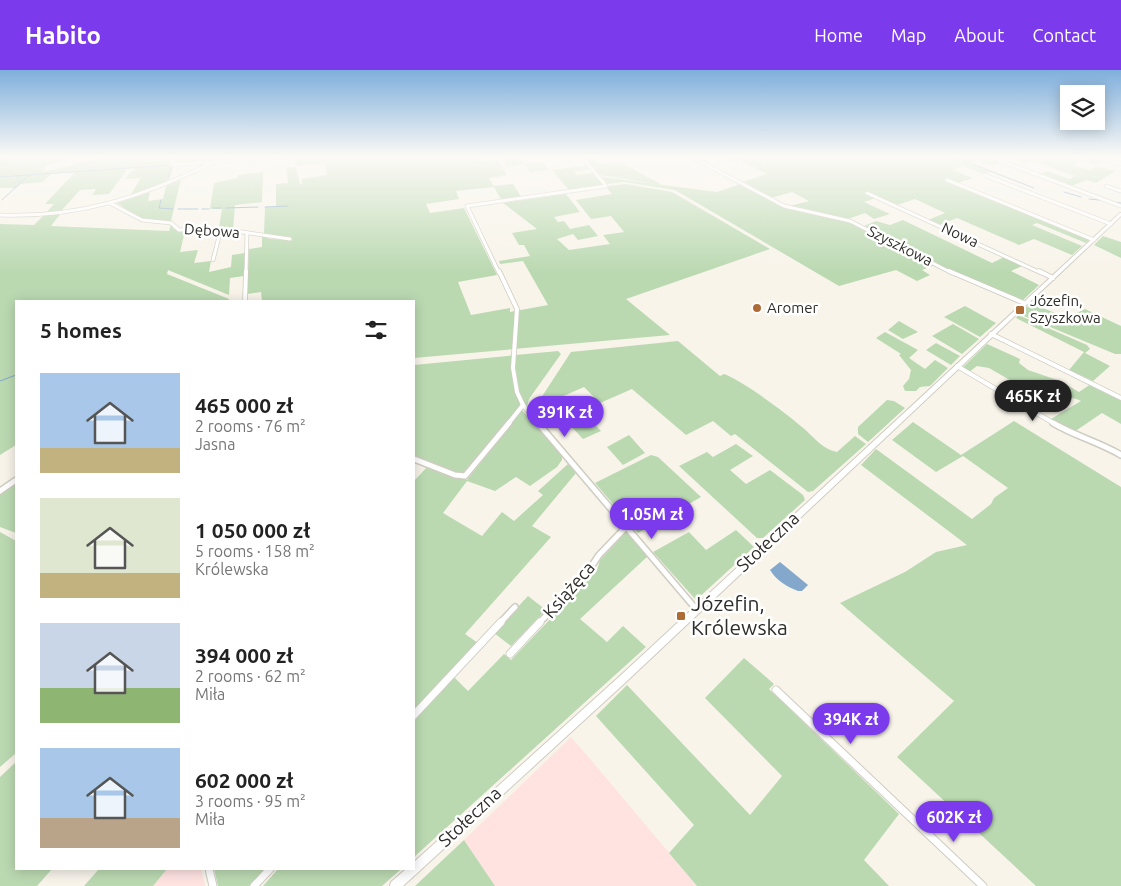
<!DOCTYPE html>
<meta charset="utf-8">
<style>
:root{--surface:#fff;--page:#f2f2f2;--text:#222;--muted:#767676;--accent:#7c3aed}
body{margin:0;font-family:Ubuntu,sans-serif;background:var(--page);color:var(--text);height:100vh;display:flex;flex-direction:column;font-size:19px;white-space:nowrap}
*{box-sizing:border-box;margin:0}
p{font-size:16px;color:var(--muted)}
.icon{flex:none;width:28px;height:28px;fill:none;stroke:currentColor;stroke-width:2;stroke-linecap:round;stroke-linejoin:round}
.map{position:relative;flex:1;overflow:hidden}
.sheet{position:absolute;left:15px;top:230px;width:400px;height:570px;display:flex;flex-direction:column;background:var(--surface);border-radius:0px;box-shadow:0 2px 12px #0003}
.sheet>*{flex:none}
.fabs{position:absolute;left:1060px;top:15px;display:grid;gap:10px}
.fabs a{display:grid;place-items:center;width:45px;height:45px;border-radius:0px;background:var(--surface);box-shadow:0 2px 12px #0003;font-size:25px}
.price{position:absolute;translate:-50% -42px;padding:0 11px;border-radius:18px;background:var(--accent);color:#fff;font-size:16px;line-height:32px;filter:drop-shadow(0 1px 2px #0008)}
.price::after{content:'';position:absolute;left:50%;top:30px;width:15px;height:11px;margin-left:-8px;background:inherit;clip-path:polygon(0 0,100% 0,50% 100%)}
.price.on{background:#222;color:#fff}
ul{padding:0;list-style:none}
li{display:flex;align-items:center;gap:15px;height:125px;padding:0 25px}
li span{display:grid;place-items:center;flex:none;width:140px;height:100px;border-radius:0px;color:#555}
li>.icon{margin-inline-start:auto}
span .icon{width:60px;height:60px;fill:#fffc;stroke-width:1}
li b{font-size:21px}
h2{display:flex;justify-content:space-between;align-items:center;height:60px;padding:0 25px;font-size:21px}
header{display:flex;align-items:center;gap:30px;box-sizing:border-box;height:70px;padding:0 25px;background:var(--accent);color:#fff}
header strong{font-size:24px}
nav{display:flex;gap:28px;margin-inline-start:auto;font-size:18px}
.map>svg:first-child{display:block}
.industrial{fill:#fee3e1}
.green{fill:#bad9b1}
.water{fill:#83a8cb}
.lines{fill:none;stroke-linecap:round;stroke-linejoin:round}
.stream{stroke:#83a8cb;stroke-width:1}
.street-far3-casing{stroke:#cfccc2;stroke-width:4.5}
.street-far2-casing{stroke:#cfccc2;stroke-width:5.5}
.street-far1-casing{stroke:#cfccc2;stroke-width:8}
.street-casing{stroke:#cfccc2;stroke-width:9}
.secondary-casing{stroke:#cfccc2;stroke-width:2}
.street-far3{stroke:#fff;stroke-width:3}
.street-far2{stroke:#fff;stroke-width:4}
.street-far1{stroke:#fff;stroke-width:5}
.street{stroke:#fff;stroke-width:7}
.secondary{fill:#fff;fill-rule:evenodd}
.poi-dot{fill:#ad6b36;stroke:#fff;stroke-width:2}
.labels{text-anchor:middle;stroke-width:5;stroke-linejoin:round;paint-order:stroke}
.far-street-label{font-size:15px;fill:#2e2d29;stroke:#fff}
.far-poi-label{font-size:15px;fill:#2e2d29;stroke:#fff;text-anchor:start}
.street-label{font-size:18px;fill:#2e2d29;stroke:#fff}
.near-poi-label{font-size:21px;fill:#2e2d29;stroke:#fff;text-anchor:start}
</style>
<header>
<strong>Habito</strong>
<nav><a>Home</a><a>Map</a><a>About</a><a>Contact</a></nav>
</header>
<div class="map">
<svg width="1121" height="816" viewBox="0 0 1121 816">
<rect width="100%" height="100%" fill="#f8f4ea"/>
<g class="industrial">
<path d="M571 667 591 690 697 816H495L464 770Z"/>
<path d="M167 799H201L205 816H153Z"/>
</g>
<g class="green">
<path d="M0 87H78L47 95 43 102 103 88 172 87 168 95H174L168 114 130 126 141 108 125 109 135 98 124 99 126 101 109 124 92 125 96 119 80 120 62 140 46 143 54 134H45L75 102 51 104 42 112 20 114 16 118H0Z"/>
<path d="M175 87H283L178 94 172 93Z"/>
<path d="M292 87H477L480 91 497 89 507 105 489 108 494 116 513 114 522 128 502 131 494 117 456 121 459 129 426 134 430 143 464 138 497 205 458 212 471 245 510 238V242L548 235 523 191 500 194 499 191 530 186 524 175H519L512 163 537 159 503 133 566 124 580 142 554 147 558 152 564 151 570 159 589 155 598 166 578 170 573 164 557 169 569 180 610 174 603 165 624 162 611 146 591 149 576 130 612 124 607 118 609 116 626 114 672 122 770 179 626 229 670 265 414 288V231H262L261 222 247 224 249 179 262 177V166L270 169 292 170 291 167 264 164 265 137H276V114L288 113 286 97H296L300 114H302V109L327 105 325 93 301 96 295 94Z"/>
<path d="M520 87 525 94 542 92 548 100 530 102 524 94 507 97 502 89Z"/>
<path d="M593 87 599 94 622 93 662 115 600 105 585 88Z"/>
<path d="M718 87 727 91 740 87H988L1002 93 992 96 978 91 972 93 1036 118 990 102 983 104 963 96 953 100 973 108 957 113 945 110 1090 169 1086 173 1037 153 1032 155 1082 176 1072 185 1034 169 1019 175 957 148 939 155 928 150 945 143 915 129 897 135 868 122 866 123 876 128 864 132 890 144 874 149 865 143 848 149 790 136 809 131 792 122 771 128 742 112 767 104 738 90 727 92Z"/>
<path d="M1009 87H1071L1083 91C1091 86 1096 87 1105 90L1097 95 1079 91 1073 95 1090 100 1096 96 1116 101 1096 113 1087 110 1071 116 1041 104 1047 101 1069 109 1075 106 1033 91 1025 93 1011 88 1001 90Z"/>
<path d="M587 95 591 99 574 102 577 105 594 103 605 115 569 120 552 100Z"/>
<path d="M263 102 262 132 235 135 233 160 219 158 222 139H210L214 113 237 108 238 105Z"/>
<path d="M602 107 717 122 740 114 783 136 847 150 935 195 922 200 930 205 917 211 896 200 839 216 675 120 624 112 607 114Z"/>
<path d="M181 109 171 151 142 150 117 133 150 122 148 131 163 129 166 116Z"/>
<path d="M61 143 51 156 169 161 171 154 174 159 185 161 180 182 198 180 194 193 211 191 209 202 231 197 232 185 245 183 244 206 230 208 229 225 168 200 167 204 229 229V231H16V375L0 385V154L34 155 44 145Z"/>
<path d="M903 150 992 193 1004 187 1022 196 1011 201 1039 215 1022 231 979 215 864 156 876 151 890 155Z"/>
<path d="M1103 166 1121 172V188L1094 175Z"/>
<path d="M1031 233 1067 248 1085 239 1121 256V284H1115L1019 244Z"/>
<path d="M965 236 996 253 980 267 944 247Z"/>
<path d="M1018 245 1087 275 1090 279 1085 283 1110 296 1093 311 1069 300 1084 282 1016 248Z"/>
<path d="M899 251 918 262 903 269 888 260Z"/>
<path d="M953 254 979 269 962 284 932 266Z"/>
<path d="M885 262 918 280 909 288 925 299 935 290 948 298 930 316 920 317 916 321H905L903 316 909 309 911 300 899 285 901 284 876 268Z"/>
<path d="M678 271 720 306 724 304C743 311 786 343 802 357 814 367 822 379 837 382L855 366 866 374 813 421 808 422 735 364 731 366 713 351 686 365 632 319 600 333 584 317 543 335 539 331 571 282Z"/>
<path d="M936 273 960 286 951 295 926 280Z"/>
<path d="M987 274 1020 289 1019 293 1028 300 1060 311 1079 322 1091 314 1121 329V354L1102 343 1074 362 1051 349 1081 331C1066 323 1057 333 1043 329L989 298 977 296 969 302 962 298Z"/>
<path d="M558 281 561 284 529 329 527 336 523 332 462 405 414 387V295Z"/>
<path d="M887 330 894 331 905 338 868 372 858 364V357Z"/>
<path d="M522 340 562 385V390L557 397 530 416 516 407 495 421 467 411 443 443 482 466 502 442 514 451 543 425 538 421 568 394 576 403 532 456 551 467 465 564 478 573 414 641V411L428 396 467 410Z"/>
<path d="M585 344 601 361 583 369 567 352Z"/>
<path d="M1014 351 1121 417V816H1036L897 687 954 631 840 533 905 502 936 482 967 475 861 395 876 379 972 449 991 434 994 428 1008 418 963 386 936 402 892 370 913 352 961 385Z"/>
<path d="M629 365 645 383 623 395 607 377Z"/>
<path d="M736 374 753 386 730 400 746 414 770 400 803 425 805 430 763 468H757L679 396 707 382 713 387Z"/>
<path d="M651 385 658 387 701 427 638 463 595 413Z"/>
<path d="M16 413V463L0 457V425Z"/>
<path d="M736 460 754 477 696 530 653 482 689 462 706 480Z"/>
<path d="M0 462 16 471V683L0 697Z"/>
<path d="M626 462 648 486 580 549 607 572 623 556 646 577 414 787V651L454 607 468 621 504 584 511 590 597 500 600 490Z"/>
<path d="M528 526 546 540 511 576 494 563Z"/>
<path d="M744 588 774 614 769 619 899 744 864 790 889 816H697L669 783 694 755 596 646 627 615 750 745 782 706 705 628Z"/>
<path d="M16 692V799H52L37 816H0V707Z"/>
<path d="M464 770 495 816H415Z"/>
<path d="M99 799H167L153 816H84Z"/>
<path d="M214 799H266L251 816H218Z"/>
<path d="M278 799H401L382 816H263Z"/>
</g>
<path class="water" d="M780 492 808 515 802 521H798C787 517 776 510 770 500Z"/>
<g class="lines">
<g class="stream">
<path d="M720 87 727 91 743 87"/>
<path d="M954 87 1034 118"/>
<path d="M0 95 7 87"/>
<path d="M0 107 172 95 168 107"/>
<path d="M1064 122 1081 127"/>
<path d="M1089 129 1099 130"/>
<path d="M2 130 29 105"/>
<path d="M161 130 159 138 173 139"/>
<path d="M1113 132 1121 133"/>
<path d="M265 137 288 136"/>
<path d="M213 138H221"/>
<path d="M226 138 258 137"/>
<path d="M178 139H198"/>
<path d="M202 139H209"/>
<path d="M0 311 16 305"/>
</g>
<defs>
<g id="street-far3">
<path d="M173 87 172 95 287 87"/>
<path d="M692 87 784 136 850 151 952 203"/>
<path d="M990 87 1121 136"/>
<path d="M1098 87 1121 94"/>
<path d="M984 105 1111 154"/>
<path d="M947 110 1094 170"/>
<path d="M1106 116 1121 121"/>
<path d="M867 123 1041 203"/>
<path d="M110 133 142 150 171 153 179 160 221 159 290 169"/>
<path d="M0 145C80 148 141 127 212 93"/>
<path d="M213 190 221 159"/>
<path d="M246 203 247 163"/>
<path d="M499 203 467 136 606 116 582 87"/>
</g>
<g id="street-far2">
<path d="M499 201 517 239 513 298 517 322 523 335 539 354"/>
<path d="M949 201 1024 233"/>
<path d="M1039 201 1053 208"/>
<path d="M245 231 246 201"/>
<path d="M991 264 1121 328"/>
<path d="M957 296 1055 354"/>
<path d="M508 354 523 335"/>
</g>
<g id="street-far1">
<path d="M538 353 696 539"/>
<path d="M1053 353C1075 366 1099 372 1121 385"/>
<path d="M414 389 455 405 465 406 509 353"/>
<path d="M0 421 16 410"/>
<path d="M500 553 515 537"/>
<path d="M539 553 587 503 599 485 627 456"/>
</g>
<g id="street">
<path d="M510 584 540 552"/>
<path d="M776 620 983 816"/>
<path d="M414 645 501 552"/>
<path d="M209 799 213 816"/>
<path d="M254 816 270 799"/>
</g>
<path id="secondary" d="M1120 143H1121V146L627 611 403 816H390L391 812 406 799H414V792L621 605Z"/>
</defs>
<use href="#street-far3" class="street-far3-casing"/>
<use href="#street-far2" class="street-far2-casing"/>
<use href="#street-far1" class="street-far1-casing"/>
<use href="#street" class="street-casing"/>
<use href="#secondary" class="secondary-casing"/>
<use href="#street-far3" class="street-far3"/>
<use href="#street-far2" class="street-far2"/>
<use href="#street-far1" class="street-far1"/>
<use href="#street" class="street"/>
<use href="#secondary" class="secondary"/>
</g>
<linearGradient id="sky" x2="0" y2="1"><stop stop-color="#7fafdc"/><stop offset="0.43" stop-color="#fcfaf6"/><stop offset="1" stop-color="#fcfaf6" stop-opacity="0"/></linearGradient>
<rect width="1121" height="202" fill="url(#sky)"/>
<g class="poi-dot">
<circle cx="757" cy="238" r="5"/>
<rect x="1015" y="235" width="10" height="10" rx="2.5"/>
<rect x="676" y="541" width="10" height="10" rx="2.5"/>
</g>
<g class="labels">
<g class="far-street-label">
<text transform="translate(212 161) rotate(4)" y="5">Dębowa</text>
<text transform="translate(960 165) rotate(25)" y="5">Nowa</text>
<text transform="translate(900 176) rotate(27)" y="5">Szyszkowa</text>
</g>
<g class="far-poi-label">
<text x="1030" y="236">Józefin,<tspan x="1030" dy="17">Szyszkowa</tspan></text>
<text x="767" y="243">Aromer</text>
</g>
<g class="street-label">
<text transform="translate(768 472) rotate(-43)" y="6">Stołeczna</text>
<text transform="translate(569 520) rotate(-49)" y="6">Książęca</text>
<text transform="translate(470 747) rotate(-43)" y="6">Stołeczna</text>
</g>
<g class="near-poi-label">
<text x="691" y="541">Józefin,<tspan x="691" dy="24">Królewska</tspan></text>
</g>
</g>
</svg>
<div class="fabs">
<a><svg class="icon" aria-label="layers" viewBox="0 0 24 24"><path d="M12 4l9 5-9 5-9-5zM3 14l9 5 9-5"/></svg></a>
</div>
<b class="price on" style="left:1033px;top:352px">465K zł</b>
<b class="price" style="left:565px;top:368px">391K zł</b>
<b class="price" style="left:652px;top:470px">1.05M zł</b>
<b class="price" style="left:851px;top:675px">394K zł</b>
<b class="price" style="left:954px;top:773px">602K zł</b>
<section class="sheet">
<h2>5 homes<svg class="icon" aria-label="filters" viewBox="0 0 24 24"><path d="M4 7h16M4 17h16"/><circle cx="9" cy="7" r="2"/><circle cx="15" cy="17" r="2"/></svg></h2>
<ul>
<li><span style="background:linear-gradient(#a9c7e8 75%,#c2b280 0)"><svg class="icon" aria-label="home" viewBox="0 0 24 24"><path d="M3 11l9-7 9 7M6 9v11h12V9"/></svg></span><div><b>465 000 zł</b><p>2 rooms · 76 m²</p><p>Jasna</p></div></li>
<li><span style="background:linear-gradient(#dfe7d0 75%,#c2b280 0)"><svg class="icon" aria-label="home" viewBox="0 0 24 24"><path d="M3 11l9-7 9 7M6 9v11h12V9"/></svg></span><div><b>1 050 000 zł</b><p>5 rooms · 158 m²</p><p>Królewska</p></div></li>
<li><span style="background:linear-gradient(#c9d6e8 65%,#8fb573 0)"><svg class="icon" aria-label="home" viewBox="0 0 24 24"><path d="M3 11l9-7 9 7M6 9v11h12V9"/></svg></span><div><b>394 000 zł</b><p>2 rooms · 62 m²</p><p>Miła</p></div></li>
<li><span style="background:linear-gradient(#a9c7e8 70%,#b9a48a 0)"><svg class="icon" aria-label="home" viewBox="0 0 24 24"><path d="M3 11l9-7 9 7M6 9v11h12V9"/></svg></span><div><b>602 000 zł</b><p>3 rooms · 95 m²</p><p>Miła</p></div></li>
</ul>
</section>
</div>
